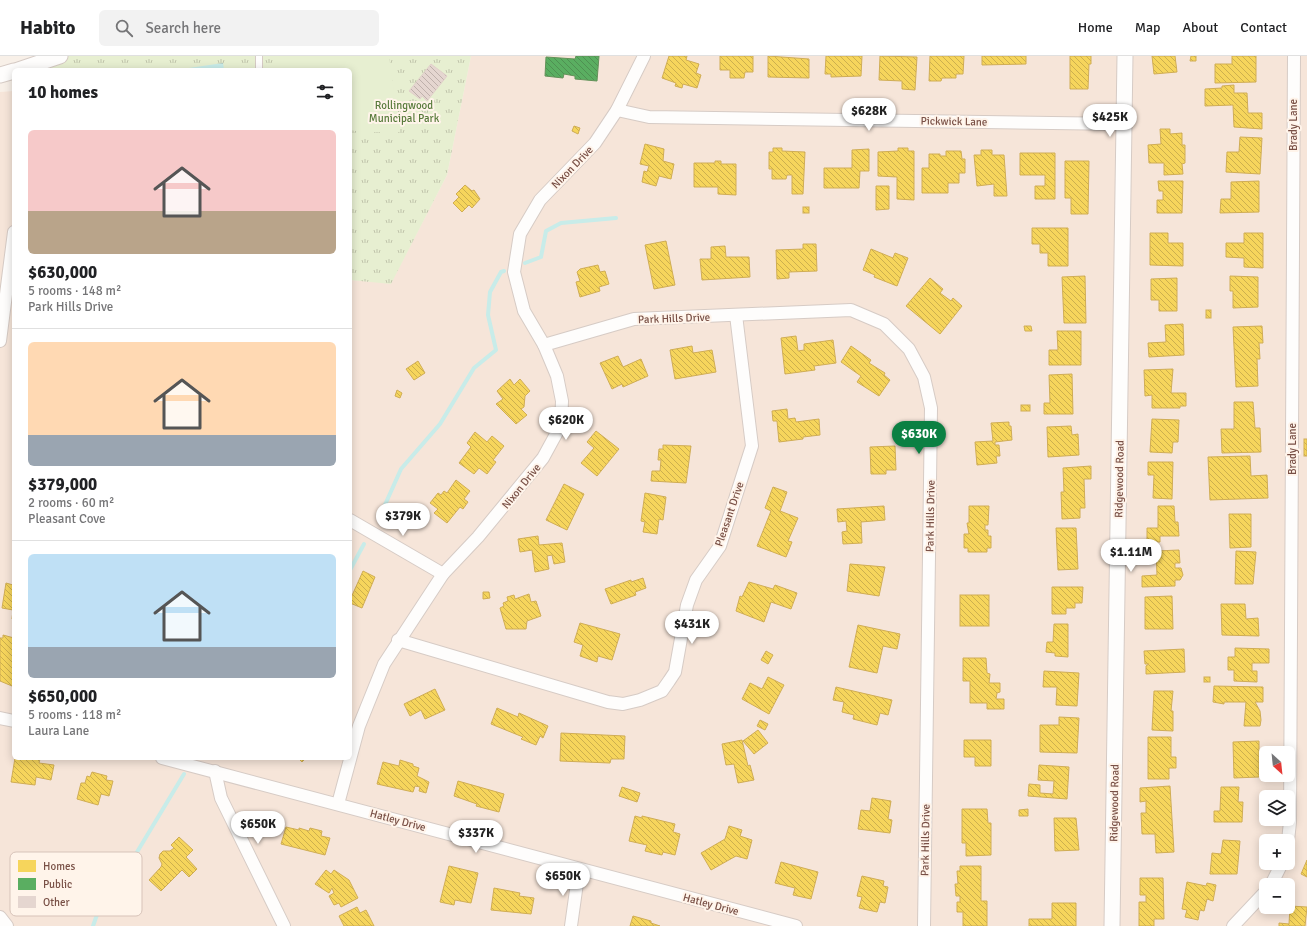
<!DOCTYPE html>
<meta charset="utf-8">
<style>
:root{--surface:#fff;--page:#f2f2f2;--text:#202124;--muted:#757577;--line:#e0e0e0;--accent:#0b8043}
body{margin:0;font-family:Signika,sans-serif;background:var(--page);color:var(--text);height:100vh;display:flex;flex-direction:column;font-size:15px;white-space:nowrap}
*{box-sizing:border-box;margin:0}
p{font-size:13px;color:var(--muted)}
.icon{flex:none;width:22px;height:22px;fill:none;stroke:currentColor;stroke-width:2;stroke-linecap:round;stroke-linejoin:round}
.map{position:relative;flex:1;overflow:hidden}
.panel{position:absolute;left:12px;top:12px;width:340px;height:692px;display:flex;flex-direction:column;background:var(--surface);border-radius:6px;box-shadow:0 2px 10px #0003}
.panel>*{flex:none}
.needle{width:26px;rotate:153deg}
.tools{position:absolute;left:1259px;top:690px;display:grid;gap:8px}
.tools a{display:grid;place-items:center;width:36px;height:36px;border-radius:6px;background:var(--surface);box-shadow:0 2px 10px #0003;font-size:20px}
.price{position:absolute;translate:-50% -34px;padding:0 9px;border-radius:14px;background:#fff;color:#222;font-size:13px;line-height:26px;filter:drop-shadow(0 1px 2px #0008)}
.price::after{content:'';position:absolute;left:50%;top:24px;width:12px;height:9px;margin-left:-6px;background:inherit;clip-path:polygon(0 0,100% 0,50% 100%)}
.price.selected{background:var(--accent);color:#fff}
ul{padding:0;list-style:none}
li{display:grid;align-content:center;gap:8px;height:212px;padding:0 16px}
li+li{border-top:1px solid var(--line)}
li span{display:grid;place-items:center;height:124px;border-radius:6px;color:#555}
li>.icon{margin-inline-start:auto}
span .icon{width:72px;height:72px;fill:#fffc;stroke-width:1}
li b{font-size:17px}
h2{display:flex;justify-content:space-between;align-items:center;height:48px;padding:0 16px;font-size:17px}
header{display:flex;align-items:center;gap:24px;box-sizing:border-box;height:56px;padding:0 20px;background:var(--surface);border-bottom:1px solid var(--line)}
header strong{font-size:19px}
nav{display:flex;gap:22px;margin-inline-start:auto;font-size:14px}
.search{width:280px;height:36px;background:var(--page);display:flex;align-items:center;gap:10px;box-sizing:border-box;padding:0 14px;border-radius:6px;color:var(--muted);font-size:15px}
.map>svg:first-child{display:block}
.residential{fill:#f6e5d9;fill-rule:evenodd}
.park{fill:url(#park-tufts)}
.pitch{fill:#e7efd1}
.water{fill:url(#water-rules)}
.homes{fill:url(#homes-back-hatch);stroke:#d0ad55}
.public{fill:url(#public-back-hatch);stroke:#639259}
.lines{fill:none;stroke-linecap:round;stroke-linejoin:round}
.stream{stroke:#c8ece9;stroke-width:4}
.building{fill:url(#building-back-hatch);stroke:#e1d1ca}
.service-casing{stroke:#d6cbc5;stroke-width:8}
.minor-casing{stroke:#d6cbc5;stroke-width:14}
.tertiary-casing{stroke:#d6cbc5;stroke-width:17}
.service{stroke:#fefdfc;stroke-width:6}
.minor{stroke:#fefdfc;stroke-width:12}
.tertiary{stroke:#fefdfc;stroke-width:15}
.labels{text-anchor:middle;stroke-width:4;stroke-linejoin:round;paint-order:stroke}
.park-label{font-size:11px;fill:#577a3a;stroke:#fff4ea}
.street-label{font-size:11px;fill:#795046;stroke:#fff4ea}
.key{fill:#fff4ea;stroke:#d7c3b9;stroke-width:1}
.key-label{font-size:11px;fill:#795046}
</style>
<header>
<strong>Habito</strong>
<div class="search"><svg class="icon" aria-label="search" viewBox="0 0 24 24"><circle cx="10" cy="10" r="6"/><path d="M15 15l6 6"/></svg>Search here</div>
<nav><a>Home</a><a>Map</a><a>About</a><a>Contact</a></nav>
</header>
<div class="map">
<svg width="1307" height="870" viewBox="0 0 1307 870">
<defs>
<pattern id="park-tufts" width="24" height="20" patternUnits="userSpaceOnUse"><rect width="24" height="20" fill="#e7efd1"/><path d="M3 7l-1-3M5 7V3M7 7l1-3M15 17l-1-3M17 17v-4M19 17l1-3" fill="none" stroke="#c0c4ab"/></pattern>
<pattern id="water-rules" width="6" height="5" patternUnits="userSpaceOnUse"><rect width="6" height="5" fill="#c8ece9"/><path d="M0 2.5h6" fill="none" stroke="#afccc9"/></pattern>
<pattern id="homes-back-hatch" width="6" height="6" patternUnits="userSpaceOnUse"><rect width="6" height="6" fill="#f6d55c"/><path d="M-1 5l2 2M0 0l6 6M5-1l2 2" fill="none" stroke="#ccaf4e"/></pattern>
<pattern id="public-back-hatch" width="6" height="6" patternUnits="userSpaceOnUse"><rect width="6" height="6" fill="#5aae61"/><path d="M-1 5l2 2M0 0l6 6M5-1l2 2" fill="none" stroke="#4f9052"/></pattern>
<pattern id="building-back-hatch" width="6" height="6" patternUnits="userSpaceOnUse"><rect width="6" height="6" fill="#e5d6d0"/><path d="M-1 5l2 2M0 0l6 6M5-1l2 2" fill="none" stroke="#beb0ab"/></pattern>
</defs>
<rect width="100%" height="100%" fill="#f8f0e8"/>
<path class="residential" d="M471 0H1307V870H0V36L14 35V702H350V224L391 227 447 119ZM1266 697H1288V719H1266ZM1266 741H1288V763H1266ZM1266 785H1288V807H1266ZM1266 829H1288V851H1266Z"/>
<path class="park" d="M60 0H471L447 119 391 228 350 224V14H31Z"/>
<path class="pitch" d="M279 0H389L400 76H362L350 74V14H281Z"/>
<path class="water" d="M223 7 224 14 182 13Z"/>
<g class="homes">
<path d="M669 0H687L686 4 699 8 696 17 701 19 697 32 683 28 682 32 675 30 676 27 662 22Z"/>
<path d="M720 0H753V16H745L744 22H730V14H720Z"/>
<path d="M768 0 809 3V22L768 21Z"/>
<path d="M826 0H862L861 20 831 21V18H825Z"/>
<path d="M880 0 917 1 915 34 902 33V25L879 24Z"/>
<path d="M930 0H964L963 18H956V22H942L941 25H929Z"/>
<path d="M982 0H1026V8L982 9Z"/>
<path d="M1070 0H1091V8H1089L1088 33H1070Z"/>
<path d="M1152 0H1175L1177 16 1154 18Z"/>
<path d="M1191 0H1196V5H1190Z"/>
<path d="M1232 0H1256V26L1215 27V8H1232Z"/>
<path d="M1234 29V37H1247L1248 57H1262V73L1234 71 1233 49 1205 50V33L1222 32V30Z"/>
<path d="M574 70 580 72 578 78 572 75Z"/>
<path d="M1160 73H1170V78L1182 77V89H1185V107L1182 108 1183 118 1164 119V107H1149L1148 89 1161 88Z"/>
<path d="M1240 81 1262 82 1260 118 1226 116 1227 96H1239Z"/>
<path d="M645 88 664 93 663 105 674 108 671 123 659 120 656 130 642 126 644 115 647 116 649 110 640 108Z"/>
<path d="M773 92H782V95L805 96 803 138H792V119H787L786 123H772V113H769V96H773Z"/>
<path d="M898 92H908V95H914V144L897 143V121L878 120V96L898 95Z"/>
<path d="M869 93V115H860L859 132H824V112H852V94Z"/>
<path d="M981 94H992V99H1004L1007 140H994V128L977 130 974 99H981Z"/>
<path d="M946 95H961L962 103H965V117H959V127H948V137H922V112H929V98H940V100H946Z"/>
<path d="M1020 97H1055V143H1035V130H1045V119H1020Z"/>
<path d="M715 105H721V108H736V139L718 138V131H694V107H715Z"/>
<path d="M1065 105H1089L1088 158H1071V142H1065Z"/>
<path d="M1158 125H1183L1182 157H1157V144H1163V135H1159Z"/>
<path d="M1259 125V156L1220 157 1221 143H1231V126Z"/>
<path d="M465 129 472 135 474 134 480 143 472 152 469 149 462 156 453 147 459 141 456 138Z"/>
<path d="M876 130H889V153L876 154Z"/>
<rect x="803" y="151" width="6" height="6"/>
<path d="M1032 172H1068V210H1048V197H1040V188H1032Z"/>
<path d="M1150 177H1168V187H1183V210L1150 209Z"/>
<path d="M1244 177H1263V212L1244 211V202L1226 201V187H1244Z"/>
<path d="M666 185 675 229 654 233 645 189Z"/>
<path d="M803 188H816L817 215 789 216V222L777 223 776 194 803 193Z"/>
<path d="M725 190 726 201H749L750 221 702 224 700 203H711V191Z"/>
<path d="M871 193 893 202 895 197 908 202 897 230 874 221 875 219 863 214Z"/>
<path d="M598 209 600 216 605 215 609 228 599 231 600 235 580 241 576 226 580 225 577 216 580 213Z"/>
<path d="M1085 220 1086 267H1064L1062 221Z"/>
<path d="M1230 220 1258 221V251L1233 252V235H1230Z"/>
<path d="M930 222 943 233 940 237 951 245 953 242 962 250 940 278 906 250Z"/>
<path d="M1177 222V255H1159V244H1151V223Z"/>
<rect x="1206" y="254" width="5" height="8"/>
<path d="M1183 268 1184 299 1149 301 1148 287 1166 286 1165 269Z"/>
<path d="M1024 270H1031L1032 275H1025Z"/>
<path d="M1262 270 1263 287H1259L1260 303H1257L1258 330 1236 331 1233 271Z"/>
<path d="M1057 275H1081V309H1049V294H1058Z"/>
<path d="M796 280 798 295 804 294V288L833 284 836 307 814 310 815 314 785 318 781 282Z"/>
<path d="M692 290 693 297 712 294 716 316 675 323 670 294Z"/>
<path d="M851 290 871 304 869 307 885 317 884 319 890 324 879 340 857 326 861 320 841 306Z"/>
<path d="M618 300 623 311 641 303 648 320 623 331 622 328 612 333 600 307Z"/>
<path d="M418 305 425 317 414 324 406 313Z"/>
<path d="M1173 313 1171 337H1186V350H1180V352H1152V339L1145 340 1144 314Z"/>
<path d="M1072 318 1073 358H1044V347H1050L1049 319Z"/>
<path d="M510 323 514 329 520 323 530 335 525 340 524 351 521 353 527 359 516 368 496 348 503 343 497 335Z"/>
<rect x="350" y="324" width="1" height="23"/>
<path d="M397 334 402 337 400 342 395 340Z"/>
<path d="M1234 346H1253L1255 372H1260L1261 396 1222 397 1221 373H1234Z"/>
<rect x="1021" y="349" width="9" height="6"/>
<path d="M787 353 788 363 795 362 796 366 819 363 820 379 803 381V383L779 386 777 365H773L772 355Z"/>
<path d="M1152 363 1179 364 1178 386H1173L1172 397 1150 396Z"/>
<path d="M1009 366V370H1011L1012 384 995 386V389H999L1000 400H996L997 407 977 409 975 386 993 385 991 367Z"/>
<path d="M1071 370 1072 379 1078 378 1079 399 1048 401 1047 371Z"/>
<path d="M596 375 619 393 597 420 581 407 594 392 587 386Z"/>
<path d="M475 376 487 386 492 380 504 390 493 404 496 406 487 418 479 412 474 418 459 407 471 391 467 387Z"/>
<rect x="1304" y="383" width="3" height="17"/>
<path d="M663 389 691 390 686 427 651 425 652 415H660L661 404H658L659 393H663Z"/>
<path d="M895 390 896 414H886V418H871L870 391Z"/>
<path d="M1250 400 1251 420 1267 419 1268 442 1210 444 1208 401Z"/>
<path d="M1148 406H1173L1172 443 1153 442 1154 419H1148Z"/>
<path d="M1091 410V423H1084L1085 452H1080V462L1062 463 1061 436H1064L1063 412Z"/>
<path d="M456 424 470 435 464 443 468 446 463 453 460 451 447 467 434 457 438 453 430 447 438 437 441 439 444 435 447 437Z"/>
<path d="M564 428 584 438 567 474 546 464Z"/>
<path d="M773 431 787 436 780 455 798 462 788 485 792 486 786 501 757 490 771 455 765 452Z"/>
<path d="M645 437 666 441 663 464 659 463 657 478 643 476 645 466 641 465Z"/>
<path d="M884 450 885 464 861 466 862 487 843 488 842 476 847 475 846 465 838 466 837 453Z"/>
<path d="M969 450H989L988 469H985V474H988V480H991V492H987V496H968V492H964V478H969L967 467H969Z"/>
<path d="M1158 450H1174L1175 466H1178L1179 480H1160V486H1147V472H1158Z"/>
<path d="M1229 458H1251V491L1230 492Z"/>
<path d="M1056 472H1076L1078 513 1058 514Z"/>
<path d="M538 480 539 489 562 487 565 506 554 508 552 499 547 500 549 513 535 516 532 494 520 496 518 483Z"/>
<path d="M1179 494 1180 507H1175V512H1181L1183 519 1180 524H1175V530L1142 531V520L1157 519 1156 495Z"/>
<path d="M1236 495 1256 496 1253 528H1235Z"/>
<path d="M850 508 885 511 879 540 847 535Z"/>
<path d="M363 515 375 521 362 552 350 547V544Z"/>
<path d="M643 522 646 532 635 536 636 539 611 548 605 533 631 524V526Z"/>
<path d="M749 526 773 533 775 529 797 537 791 553 771 546 764 566 736 555 740 540 742 541Z"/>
<path d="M6 527 13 529 14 527V563H12L13 554 2 552Z"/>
<path d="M1052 531H1083L1082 547H1075V552H1066V558H1052Z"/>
<path d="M483 536H489L490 542 483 543Z"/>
<path d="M529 538 531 546 536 545 541 560 527 565 526 573H506L500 552 504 550 503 547 508 545 507 541 514 539 515 543Z"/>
<rect x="960" y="539" width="29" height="31"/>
<path d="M1172 540 1173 573H1145V541Z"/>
<path d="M1221 548H1245L1246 563 1258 562 1259 580 1222 579Z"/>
<path d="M580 567 620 578 612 604 598 600 597 606 580 600 583 589 574 586Z"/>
<path d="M1054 568H1068V601L1055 600V597L1046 596 1047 586H1053Z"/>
<path d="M858 569 900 578 897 593 883 590 877 617 849 611Z"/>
<path d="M3 579 14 582 12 588H14V629L12 630 0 625V582H3Z"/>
<path d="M1235 592 1269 593V607H1252V615H1257V626L1234 625V614H1228V601H1235Z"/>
<path d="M1184 593 1185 616 1146 618V610L1149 608H1145L1144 595Z"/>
<path d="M766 595 773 599 768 608 761 604Z"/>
<path d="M963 602H986L987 617 990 618 989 627H1000V636L997 637 996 643H1004V653H987V647H970V625H963Z"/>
<path d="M1044 615 1079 617 1077 650 1056 649 1057 631H1043Z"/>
<path d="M768 621 784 629 769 658 742 643 750 627 762 633Z"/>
<rect x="1204" y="621" width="6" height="5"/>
<path d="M1214 630 1263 631V646H1255L1260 655 1261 664 1260 670H1244L1246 646H1224V648L1213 646Z"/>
<path d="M836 631 892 644 888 659 880 657 877 669 853 663 854 659 842 656 844 646 833 644Z"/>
<path d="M435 633 445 654 425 663 421 654 410 660 404 648Z"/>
<path d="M1154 635H1173L1171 655H1173V675L1152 674Z"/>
<path d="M497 652 518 661 519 657 548 670 543 682 540 680 536 689 521 683 523 681 491 668Z"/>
<path d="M1059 661 1079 662 1077 697 1040 696V669H1059Z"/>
<path d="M760 664 768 668 765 674 757 670Z"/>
<path d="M758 674 768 687 754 698 743 685Z"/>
<path d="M561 677 625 680 624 703H611L610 707 560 705Z"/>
<path d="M1148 681H1171V701H1176V712H1169V723H1148Z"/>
<path d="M742 684 748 710 750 709 754 724 738 727 734 708 726 709 722 688Z"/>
<path d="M964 684H991V710H975V701H964Z"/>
<path d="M1259 685V721L1234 722 1233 686Z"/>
<path d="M15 702 40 703 39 707 54 709 51 724 36 721 35 729 11 726Z"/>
<path d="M298 702H306L302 706Z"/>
<path d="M400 704 413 708V710L419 712 417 720 429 726 426 737 419 735 420 731 415 730 413 736 377 728 383 706 399 710Z"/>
<path d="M1039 709 1069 711 1067 743 1028 740 1029 728 1040 729V737L1053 738 1054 725 1038 724Z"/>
<path d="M92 716 107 720 106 724 113 725 109 740 101 738 98 749 77 743 81 727H85L87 720 90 721Z"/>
<path d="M458 725 504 738 499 756 476 750 477 748 454 740Z"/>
<path d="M1170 730 1174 796 1156 797 1155 778H1142L1141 757H1146V745L1140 746V732Z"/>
<path d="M622 731 640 737 637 746 619 740Z"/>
<path d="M1221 731H1239L1238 746H1243L1242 766H1214V755H1220Z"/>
<path d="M872 742 891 745 888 763 892 764 890 777 858 773 861 754 870 755Z"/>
<path d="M962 753H987L988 767H991V799L966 800V787H962Z"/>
<path d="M1028 753V760H1019V754Z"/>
<path d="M635 760 642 762V760L675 768 673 776 680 778 675 799 663 796 662 799 645 795 647 789 629 785Z"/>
<path d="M1054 762H1076L1079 794 1055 795Z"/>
<path d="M729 770 742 774 740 780 752 784 747 803 736 800 711 814 701 797 725 783Z"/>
<path d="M286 771 299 774V772L309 775 310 772 322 775 321 780 330 782 325 799 281 788Z"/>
<path d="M179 781 193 794 186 801 197 813 189 821 182 814 161 835 149 824 161 811 162 808 159 802 160 798 163 795H170L174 792 171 789Z"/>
<path d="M1223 784 1240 785 1237 818H1210L1212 797 1221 798Z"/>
<path d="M1307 804V821L1301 818Z"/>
<path d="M781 806 818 816 811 843 793 839 795 832 775 827Z"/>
<path d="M449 810 478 817 471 847 455 844 454 849 440 846Z"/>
<path d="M960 810H981V845H987V870H963V856H957V846H960V840H956L955 828H958L957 815H960Z"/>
<path d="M326 814 331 818 334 814 349 824 358 842 341 851 339 847 334 849 329 840 334 837 332 832 329 837 315 828Z"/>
<path d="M862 820 884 825 883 830 888 831 885 847 880 846 877 856 859 852 862 841 857 840Z"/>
<path d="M1140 822H1163L1164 863H1154V870H1139V846H1146V839H1140Z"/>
<path d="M1187 826 1206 830 1207 827 1216 829 1213 845 1207 843 1204 855 1200 854 1198 864 1185 861 1187 854 1182 853Z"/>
<path d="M494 832 520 837 519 840 534 842 531 858 491 854Z"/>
<path d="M1052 847H1076V870H1029V863H1052Z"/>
<path d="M1290 850 1307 851 1305 870H1279V867L1289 868Z"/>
<path d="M357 851 360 857 366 854 374 870H344L339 860Z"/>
<path d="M633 860 651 865V867L660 870H630Z"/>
</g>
<path class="public" d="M576 0H599L597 25 575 23V20L564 18 563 22 545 20 546 1 575 3Z"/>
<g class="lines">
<g class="stream">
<path d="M525 207 541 201 546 175 561 167 616 162"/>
<path d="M380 460 401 413 440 368 474 312 496 294 488 259 490 236 501 216 504 215"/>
<path d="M350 514 364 488"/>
<path d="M93 870 99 853 122 821 184 718"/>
</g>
</g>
<path class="building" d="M431 8 447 20 427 45 422 40 420 43 409 35Z"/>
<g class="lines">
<defs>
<path id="service" d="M259 0V14"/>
<g id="minor">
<path d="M617 54 649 61 1124 68"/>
<path d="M0 285 14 176"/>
<path d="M544 289 634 263 851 254 884 268 909 293 924 321 931 352 924 870"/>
<path d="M350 464 443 518"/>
<path d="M398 584 608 646 623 648 640 644 662 635 669 625 675 616 687 549 696 524 720 490 752 390 736 259"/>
<path d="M0 662 14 665"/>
<path d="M162 702 796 870"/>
<path d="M215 715 221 742 284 870"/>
<path d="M338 748 359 670 384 608 443 518 478 481 543 402 561 369 562 345 557 320 544 289 524 255 514 216 520 178 540 144 595 87 617 54 644 0"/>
<path d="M1288 785 1290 766 1294 0"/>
<path d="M1271 829 1282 807"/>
<path d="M0 861 7 870"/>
<path d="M571 870 579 813"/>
<path d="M1233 870 1266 835"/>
</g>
<g id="tertiary">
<path d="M18 14 60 0"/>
<path d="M0 19 14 15"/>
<path d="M1112 870 1125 0"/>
</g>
</defs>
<use href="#service" class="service-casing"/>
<use href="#minor" class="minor-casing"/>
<use href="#tertiary" class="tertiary-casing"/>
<use href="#service" class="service"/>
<use href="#minor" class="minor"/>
<use href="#tertiary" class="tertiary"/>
</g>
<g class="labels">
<g class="park-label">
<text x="404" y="53">Rollingwood<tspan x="404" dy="13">Municipal Park</tspan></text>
</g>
<g class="street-label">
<text transform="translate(954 65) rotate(1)" y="4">Pickwick Lane</text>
<text transform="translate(1293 69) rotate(-90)" y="4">Brady Lane</text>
<text transform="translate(572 111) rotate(-46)" y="4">Nixon Drive</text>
<text transform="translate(674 262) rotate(-2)" y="4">Park Hills Drive</text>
<text transform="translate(1292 393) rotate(-90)" y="4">Brady Lane</text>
<text transform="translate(1119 423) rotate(-89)" y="4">Ridgewood Road</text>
<text transform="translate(521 430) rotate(-51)" y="4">Nixon Drive</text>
<text transform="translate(729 458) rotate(-71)" y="4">Pleasant Drive</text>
<text transform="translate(930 460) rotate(-89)" y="4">Park Hills Drive</text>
<text transform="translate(1114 747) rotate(-89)" y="4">Ridgewood Road</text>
<text transform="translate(398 764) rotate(15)" y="4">Hatley Drive</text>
<text transform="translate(925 784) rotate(-89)" y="4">Park Hills Drive</text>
<text transform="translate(711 848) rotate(15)" y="4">Hatley Drive</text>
</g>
</g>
<rect x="10" y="796" width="132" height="64" rx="6" class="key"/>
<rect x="18" y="804" width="18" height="12" fill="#f6d55c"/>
<rect x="18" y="822" width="18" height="12" fill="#5aae61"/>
<rect x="18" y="840" width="18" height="12" fill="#e5d6d0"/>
<g class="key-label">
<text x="43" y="814">Homes</text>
<text x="43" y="832">Public</text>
<text x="43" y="850">Other</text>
</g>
</svg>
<div class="tools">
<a><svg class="needle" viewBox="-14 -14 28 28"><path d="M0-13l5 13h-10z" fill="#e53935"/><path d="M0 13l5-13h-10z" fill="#757577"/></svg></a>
<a><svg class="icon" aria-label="layers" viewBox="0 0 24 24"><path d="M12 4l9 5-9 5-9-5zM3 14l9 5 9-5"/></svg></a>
<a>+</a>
<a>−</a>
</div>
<b class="price" style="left:869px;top:76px">$628K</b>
<b class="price" style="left:1110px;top:82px">$425K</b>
<b class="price" style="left:566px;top:385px">$620K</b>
<b class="price selected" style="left:919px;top:399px">$630K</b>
<b class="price" style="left:403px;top:481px">$379K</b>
<b class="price" style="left:1131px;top:517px">$1.11M</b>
<b class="price" style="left:692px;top:589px">$431K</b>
<b class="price" style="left:258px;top:789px">$650K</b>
<b class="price" style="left:476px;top:798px">$337K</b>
<b class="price" style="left:563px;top:841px">$650K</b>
<section class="panel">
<h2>10 homes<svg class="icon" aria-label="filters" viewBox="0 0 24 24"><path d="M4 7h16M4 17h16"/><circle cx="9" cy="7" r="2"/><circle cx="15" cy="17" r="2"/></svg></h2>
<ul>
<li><span style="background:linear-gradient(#f6c9c9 65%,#b9a48a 0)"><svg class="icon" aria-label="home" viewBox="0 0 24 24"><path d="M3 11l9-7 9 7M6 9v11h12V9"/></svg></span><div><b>$630,000</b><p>5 rooms · 148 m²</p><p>Park Hills Drive</p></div></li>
<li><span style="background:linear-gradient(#ffd9b3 75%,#9aa5b1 0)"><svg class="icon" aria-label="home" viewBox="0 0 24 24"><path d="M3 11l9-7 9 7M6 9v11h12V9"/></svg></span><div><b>$379,000</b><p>2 rooms · 60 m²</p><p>Pleasant Cove</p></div></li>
<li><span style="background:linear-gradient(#bfe0f5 75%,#9aa5b1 0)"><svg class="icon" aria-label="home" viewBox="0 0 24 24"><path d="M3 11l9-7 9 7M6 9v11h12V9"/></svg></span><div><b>$650,000</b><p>5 rooms · 118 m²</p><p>Laura Lane</p></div></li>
</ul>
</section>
</div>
